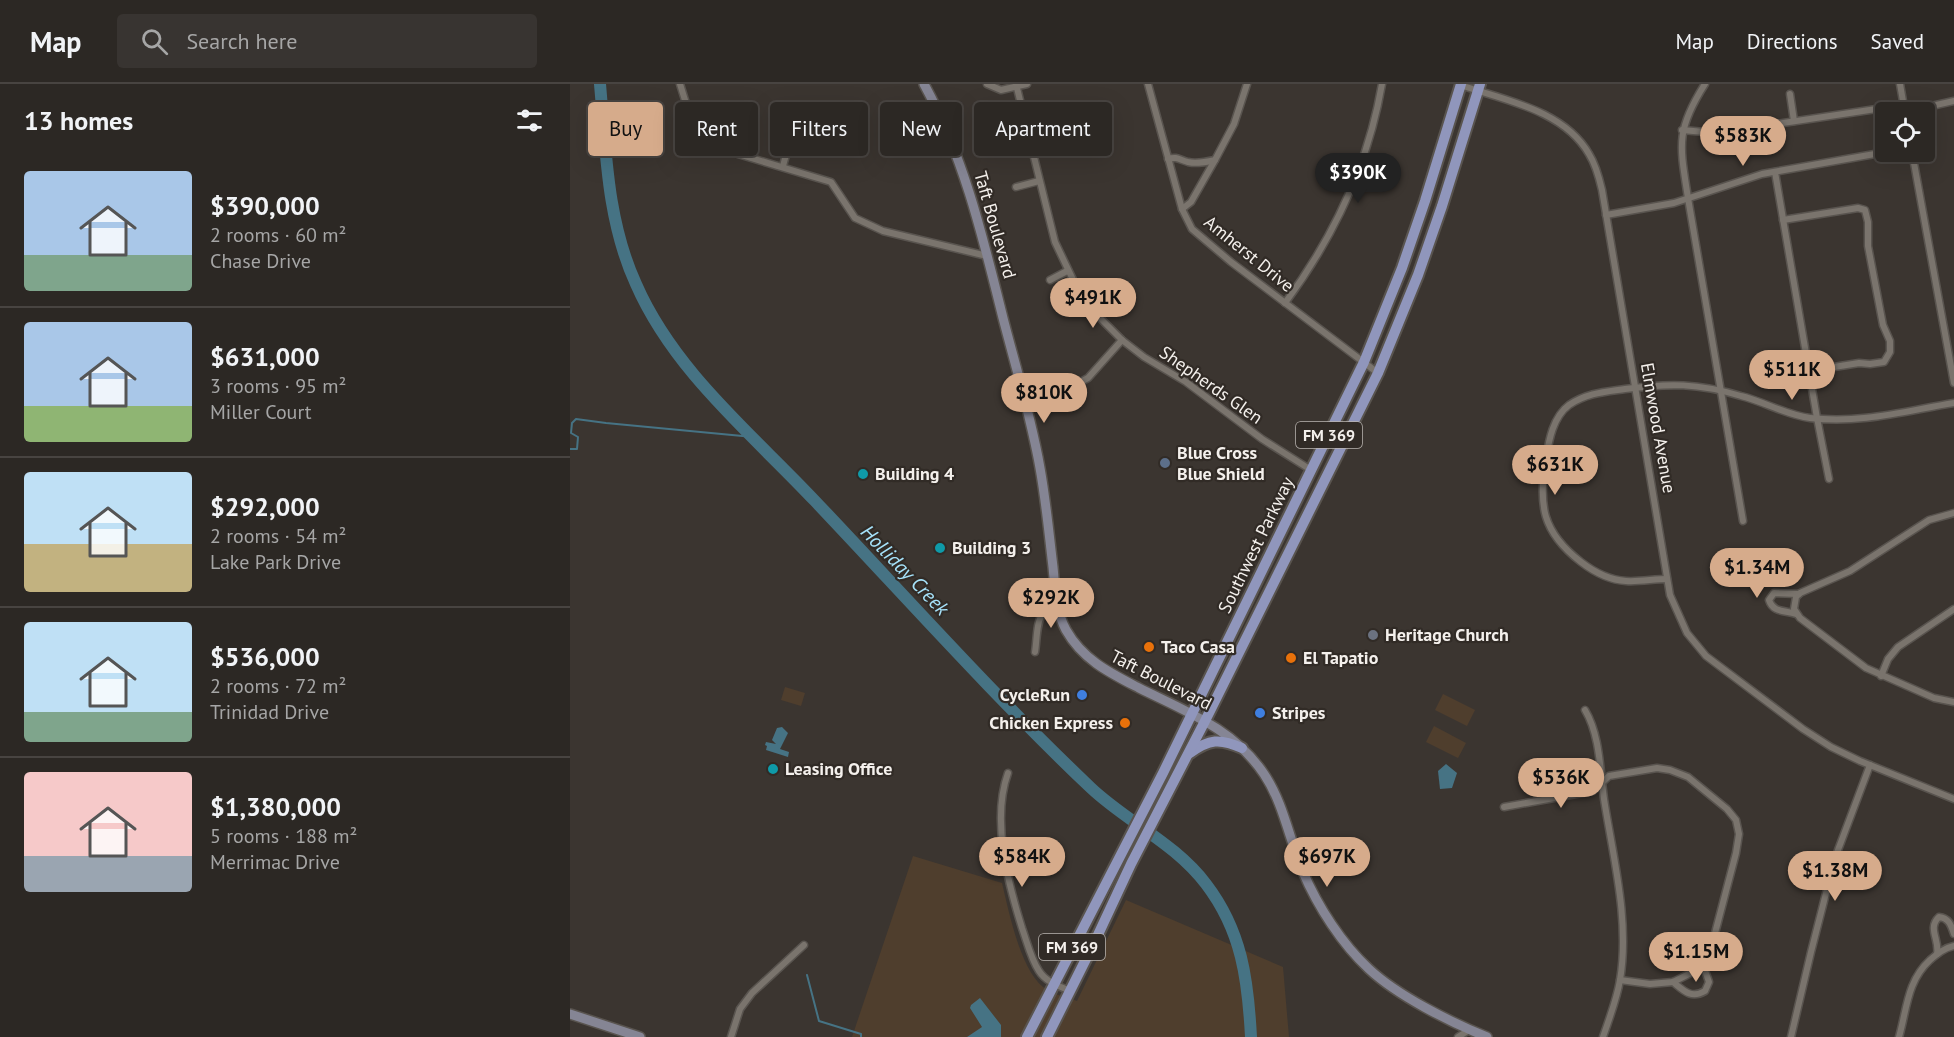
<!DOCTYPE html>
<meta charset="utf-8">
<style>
:root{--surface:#2c2824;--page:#383431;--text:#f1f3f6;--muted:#a6a6a6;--line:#484441;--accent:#d6ab8b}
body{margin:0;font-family:"PT Sans",sans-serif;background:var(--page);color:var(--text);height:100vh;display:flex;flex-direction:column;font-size:22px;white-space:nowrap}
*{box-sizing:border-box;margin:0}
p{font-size:20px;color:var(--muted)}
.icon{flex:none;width:33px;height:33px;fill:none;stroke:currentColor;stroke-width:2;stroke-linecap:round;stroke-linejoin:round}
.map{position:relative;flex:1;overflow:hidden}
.drawer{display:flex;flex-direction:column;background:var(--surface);width:570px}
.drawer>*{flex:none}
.guide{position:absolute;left:18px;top:18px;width:570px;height:54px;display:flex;gap:12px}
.fabs{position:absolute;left:1305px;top:18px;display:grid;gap:12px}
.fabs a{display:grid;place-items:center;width:60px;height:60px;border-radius:6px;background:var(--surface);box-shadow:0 6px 24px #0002,0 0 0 2px var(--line);font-size:30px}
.price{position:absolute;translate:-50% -51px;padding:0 14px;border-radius:21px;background:var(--accent);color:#111;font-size:20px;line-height:39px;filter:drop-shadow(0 2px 3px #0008)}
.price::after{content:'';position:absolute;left:50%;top:36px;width:18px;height:14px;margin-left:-9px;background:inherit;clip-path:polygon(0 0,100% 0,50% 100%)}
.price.current{background:#222;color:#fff}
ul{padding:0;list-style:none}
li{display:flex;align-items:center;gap:18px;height:150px;padding:0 24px}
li+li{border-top:2px solid var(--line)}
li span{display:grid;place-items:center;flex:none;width:168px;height:120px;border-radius:6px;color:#555}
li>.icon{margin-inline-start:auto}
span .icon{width:72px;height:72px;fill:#fffc;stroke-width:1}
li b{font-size:26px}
h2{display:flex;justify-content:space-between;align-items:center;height:72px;padding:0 24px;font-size:26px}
.chip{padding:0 21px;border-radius:6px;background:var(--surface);box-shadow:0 6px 24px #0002,0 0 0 2px var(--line);font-size:21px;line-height:54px}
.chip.current{background:var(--accent);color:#111}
header{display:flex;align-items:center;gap:36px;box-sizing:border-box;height:84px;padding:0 30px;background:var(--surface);border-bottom:2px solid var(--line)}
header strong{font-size:28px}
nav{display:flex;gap:33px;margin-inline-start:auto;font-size:21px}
.search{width:420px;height:54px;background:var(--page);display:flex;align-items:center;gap:15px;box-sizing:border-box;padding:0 21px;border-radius:6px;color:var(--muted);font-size:22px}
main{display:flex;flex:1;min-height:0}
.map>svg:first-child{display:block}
.green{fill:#4f3e2d}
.water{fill:#467384}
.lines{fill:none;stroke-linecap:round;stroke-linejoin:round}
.stream{stroke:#467384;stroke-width:2}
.river{stroke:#467384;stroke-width:12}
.street-casing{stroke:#59544f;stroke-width:9}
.secondary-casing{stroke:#59544f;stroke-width:12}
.primary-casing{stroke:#59544f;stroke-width:14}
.street{stroke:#7a746d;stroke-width:6}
.secondary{stroke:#858594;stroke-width:9}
.primary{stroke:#9096bc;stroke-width:10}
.service-dot{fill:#5c6f8a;stroke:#312b26;stroke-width:2}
.culture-dot{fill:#0f9aa8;stroke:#312b26;stroke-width:2}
.worship-dot{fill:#6b7280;stroke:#312b26;stroke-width:2}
.food-dot{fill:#e8710a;stroke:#312b26;stroke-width:2}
.shop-dot{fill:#3f7fe0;stroke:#312b26;stroke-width:2}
.labels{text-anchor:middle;stroke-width:4.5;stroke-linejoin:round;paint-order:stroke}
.shield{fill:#312b26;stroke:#bab5b1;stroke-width:1.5}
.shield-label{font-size:16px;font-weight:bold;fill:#f4f0ec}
.street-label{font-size:18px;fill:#f4f0ec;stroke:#312b26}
.poi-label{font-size:18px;font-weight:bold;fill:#f4f0ec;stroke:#312b26;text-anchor:start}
.water-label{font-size:20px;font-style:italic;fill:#a6e2fa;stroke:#312b26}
</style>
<header>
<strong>Map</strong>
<div class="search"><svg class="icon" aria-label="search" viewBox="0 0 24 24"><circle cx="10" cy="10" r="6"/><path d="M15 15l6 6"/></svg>Search here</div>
<nav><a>Map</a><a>Directions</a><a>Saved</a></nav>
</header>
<main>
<section class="drawer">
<h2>13 homes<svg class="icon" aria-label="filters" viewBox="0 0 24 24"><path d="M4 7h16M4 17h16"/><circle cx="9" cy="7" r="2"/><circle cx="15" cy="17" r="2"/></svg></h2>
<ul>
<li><span style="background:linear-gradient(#a9c7e8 70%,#7fa58c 0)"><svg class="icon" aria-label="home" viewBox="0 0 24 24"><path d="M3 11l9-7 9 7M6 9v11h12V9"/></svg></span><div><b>$390,000</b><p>2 rooms · 60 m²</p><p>Chase Drive</p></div></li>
<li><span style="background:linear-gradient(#a9c7e8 70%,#8fb573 0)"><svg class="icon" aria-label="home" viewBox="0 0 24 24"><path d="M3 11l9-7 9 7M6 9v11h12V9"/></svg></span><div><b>$631,000</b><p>3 rooms · 95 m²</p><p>Miller Court</p></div></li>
<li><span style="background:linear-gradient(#bfe0f5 60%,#c2b280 0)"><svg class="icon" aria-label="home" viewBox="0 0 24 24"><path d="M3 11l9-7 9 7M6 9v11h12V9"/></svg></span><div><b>$292,000</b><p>2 rooms · 54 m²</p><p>Lake Park Drive</p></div></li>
<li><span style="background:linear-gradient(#bfe0f5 75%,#7fa58c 0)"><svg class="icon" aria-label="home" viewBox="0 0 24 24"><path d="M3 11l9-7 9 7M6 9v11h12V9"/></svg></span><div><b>$536,000</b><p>2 rooms · 72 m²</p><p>Trinidad Drive</p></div></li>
<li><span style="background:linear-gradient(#f6c9c9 70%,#9aa5b1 0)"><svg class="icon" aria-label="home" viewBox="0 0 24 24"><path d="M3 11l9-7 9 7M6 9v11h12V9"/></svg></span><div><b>$1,380,000</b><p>5 rooms · 188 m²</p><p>Merrimac Drive</p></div></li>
</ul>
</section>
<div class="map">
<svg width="1384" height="953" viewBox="0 0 1384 953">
<rect width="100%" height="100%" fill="#3b3530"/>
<g class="green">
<path d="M215 603 235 609 231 622 211 616Z"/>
<path d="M873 610 905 626 897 642 865 626Z"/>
<path d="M864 642 896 659 888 674 856 658Z"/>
<path d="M343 772 432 799C439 828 450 884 473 903 481 910 497 913 507 917L556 816 713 883 719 953H282Z"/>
</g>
<g class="water">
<path d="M212 643 218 649 210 665 219 668 218 673 196 666 197 662 195 661 196 658 206 660 202 656 207 644Z"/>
<path d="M876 680 887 689 882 704 870 705 868 687Z"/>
<path d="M410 914 431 941V953H397L412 943 400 924 401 921Z"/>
</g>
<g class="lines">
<g class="stream">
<path d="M0 365H7L8 353 1 349 2 339 6 335 36 339 183 353"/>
<path d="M237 891 249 937 291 950V953"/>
</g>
<path class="river" d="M30 0C36 68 37 137 66 200 104 287 181 349 245 417 336 513 425 613 521 704 557 738 605 759 636 800 672 847 678 896 681 953"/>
<defs>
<g id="street">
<path d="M110 0 124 45 138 61 261 98 285 134 313 147 417 172"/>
<path d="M417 0 431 6 457 0"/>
<path d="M446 0 485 158 506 202 524 228 552 256 574 273 616 298 692 355 741 386"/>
<path d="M578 0 612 125 622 145 661 178 808 289"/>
<path d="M1135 0C1105 47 1110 62 1118 114L1173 437"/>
<path d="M1330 0 1334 23"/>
<path d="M890 1C934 16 994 26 1019 70 1026 81 1029 93 1032 106L1100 511 1117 549 1136 572 1233 645 1261 663 1290 677 1384 715"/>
<path d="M1220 10 1224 37"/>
<path d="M1335 28 1384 17"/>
<path d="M1112 46 1146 49 1333 21"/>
<path d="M1342 68 1384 299"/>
<path d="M598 75C607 72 610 76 618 78 627 80 636 78 645 76L664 40 677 0"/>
<path d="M213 82 225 37"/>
<path d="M1205 88 1247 334 1259 395"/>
<path d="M446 103 469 97"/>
<path d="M612 125 621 118 645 76"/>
<path d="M1036 131 1104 119 1192 90 1316 68"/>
<path d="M1213 136 1288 124 1295 126 1298 138V162L1313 241 1320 257V268L1314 278 1300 280 1289 279 1239 287"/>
<path d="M480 196 497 187"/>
<path d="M715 219C764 153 798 81 812 0"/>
<path d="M503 302 518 294 552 256"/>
<path d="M1384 429 1359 436 1280 487 1230 509 1226 513 1224 525 1230 534 1296 584 1364 614 1384 618"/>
<path d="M1097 495C1084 495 1069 498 1056 497 1039 496 1024 488 1011 478 972 448 968 421 976 374 979 356 983 333 999 321 1017 309 1034 308 1055 305 1099 299 1128 299 1171 312 1195 318 1216 331 1240 334 1291 340 1335 327 1384 319"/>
<path d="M1226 530C1215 526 1203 529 1199 516L1204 509 1229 510"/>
<path d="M465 568C467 557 466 536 474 528 479 523 483 524 487 519"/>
<path d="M1311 592 1318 575 1328 563 1384 525"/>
<path d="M1015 626C1030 651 1030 686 1034 715 1043 773 1060 837 1050 896 1047 915 1039 935 1033 953"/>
<path d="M438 689C421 736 438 799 452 844 457 858 461 875 469 887 476 898 489 902 500 907"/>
<path d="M934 723 1023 707 1039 692 1087 684 1100 686 1118 693 1157 725 1166 736 1169 750 1166 769 1144 853 1132 878 1121 889 1103 898 1080 900 1050 896"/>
<path d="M1367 870C1370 856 1357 844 1369 833 1379 834 1381 841 1384 850"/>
<path d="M1103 898C1114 907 1121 915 1135 907L1139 898 1132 878"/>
<path d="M161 953 170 925 182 909 234 861"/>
<path d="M888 953 899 946"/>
<path d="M1221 953 1241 868 1265 774 1300 681"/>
<path d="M1329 953C1337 925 1337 897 1360 876 1367 870 1374 864 1384 862"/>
</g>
<g id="secondary">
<path d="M354 0C394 73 413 154 433 234 446 284 461 333 470 384 476 417 479 450 483 483 485 504 486 528 496 546 513 576 540 589 569 604 615 627 664 645 694 690 714 720 719 755 733 788 748 823 772 860 799 885 828 912 880 938 917 953"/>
<path d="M0 930 70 953"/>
</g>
<g id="primary">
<path d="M620 669C639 655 650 654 672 664"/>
<path d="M457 953 593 689 794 278 832 184 855 117 891 0"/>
<path d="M477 953 526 855 561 780 635 637 808 289 848 191 872 122 910 0"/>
</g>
</defs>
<use href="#street" class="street-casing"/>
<use href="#secondary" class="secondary-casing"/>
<use href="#primary" class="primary-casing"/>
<use href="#street" class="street"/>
<use href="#secondary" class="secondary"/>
<use href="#primary" class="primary"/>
</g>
<circle class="service-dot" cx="595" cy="379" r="6"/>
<g class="culture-dot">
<circle cx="293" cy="390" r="6"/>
<circle cx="370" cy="464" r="6"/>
<circle cx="203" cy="685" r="6"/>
</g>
<circle class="worship-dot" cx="803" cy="551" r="6"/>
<g class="food-dot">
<circle cx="579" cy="563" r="6"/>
<circle cx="721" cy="574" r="6"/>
<circle cx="555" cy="639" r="6"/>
</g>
<g class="shop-dot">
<circle cx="512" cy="611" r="6"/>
<circle cx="690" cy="629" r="6"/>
</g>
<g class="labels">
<g class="shield">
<rect x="726" y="338" width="66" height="26" rx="4.5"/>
<rect x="469" y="850" width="66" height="26" rx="4.5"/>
</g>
<g class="shield-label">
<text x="759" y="357">FM 369</text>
<text x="502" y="869">FM 369</text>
</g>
<g class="street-label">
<text transform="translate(425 141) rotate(74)" y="6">Taft Boulevard</text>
<text transform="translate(679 170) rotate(39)" y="6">Amherst Drive</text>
<text transform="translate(641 301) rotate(35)" y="6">Shepherds Glen</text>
<text transform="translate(1088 344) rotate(80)" y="6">Elmwood Avenue</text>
<text transform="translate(686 461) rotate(-64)" y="6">Southwest Parkway</text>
<text transform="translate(591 596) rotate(27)" y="6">Taft Boulevard</text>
</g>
<g class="poi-label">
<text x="607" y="375">Blue Cross<tspan x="607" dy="21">Blue Shield</tspan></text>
<text x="305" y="396">Building 4</text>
<text x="382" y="470">Building 3</text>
<text x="815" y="557">Heritage Church</text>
<text x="591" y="569">Taco Casa</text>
<text x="733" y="580">El Tapatio</text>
<text x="500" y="617" text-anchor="end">CycleRun</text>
<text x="702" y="635">Stripes</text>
<text x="543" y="645" text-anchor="end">Chicken Express</text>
<text x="215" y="691">Leasing Office</text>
</g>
<g class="water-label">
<text transform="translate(335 486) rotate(46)" y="7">Holliday Creek</text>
</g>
</g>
</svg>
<div class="fabs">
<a><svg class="icon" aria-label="locate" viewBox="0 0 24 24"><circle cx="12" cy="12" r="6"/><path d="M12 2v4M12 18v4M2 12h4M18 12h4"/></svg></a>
</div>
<b class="price" style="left:1173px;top:83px">$583K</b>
<b class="price current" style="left:788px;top:120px">$390K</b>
<b class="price" style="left:523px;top:245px">$491K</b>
<b class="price" style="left:1222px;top:317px">$511K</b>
<b class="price" style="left:474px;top:340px">$810K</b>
<b class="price" style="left:985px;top:412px">$631K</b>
<b class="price" style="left:1187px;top:515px">$1.34M</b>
<b class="price" style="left:481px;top:545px">$292K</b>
<b class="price" style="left:991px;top:725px">$536K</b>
<b class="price" style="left:452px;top:804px">$584K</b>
<b class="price" style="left:757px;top:804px">$697K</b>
<b class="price" style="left:1265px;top:818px">$1.38M</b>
<b class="price" style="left:1126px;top:899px">$1.15M</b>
<div class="guide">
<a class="chip current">Buy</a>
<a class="chip">Rent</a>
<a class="chip">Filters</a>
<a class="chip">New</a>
<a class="chip">Apartment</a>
</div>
</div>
</main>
